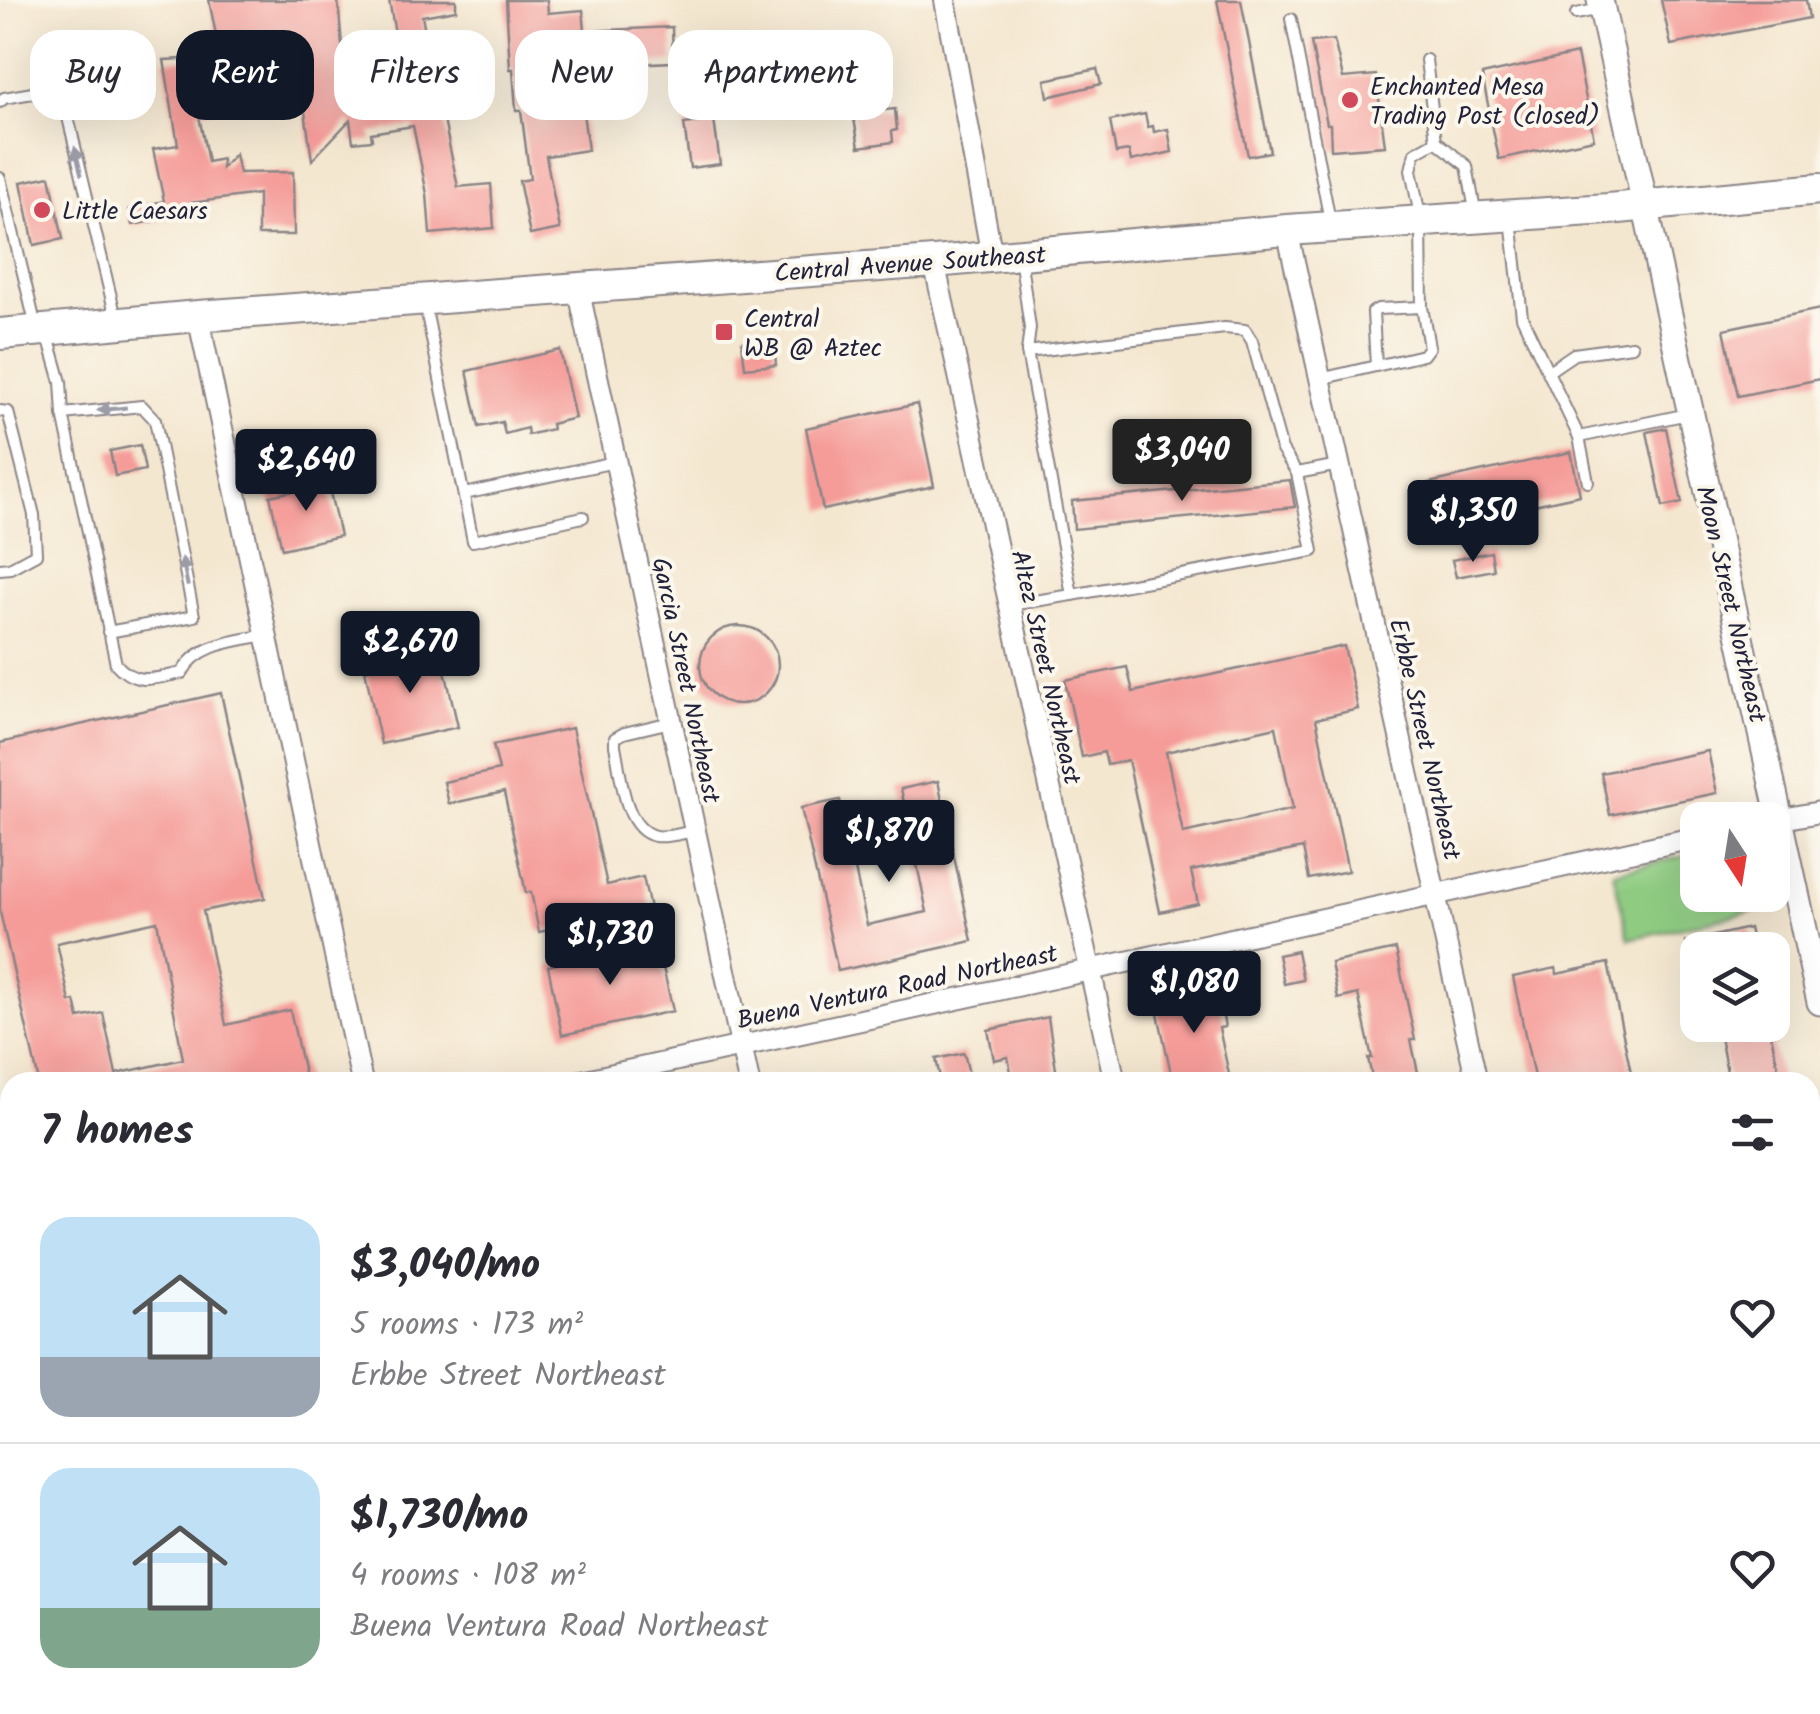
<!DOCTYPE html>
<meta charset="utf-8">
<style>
:root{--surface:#fff;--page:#f7f7f7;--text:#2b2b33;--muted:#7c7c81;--line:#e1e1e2;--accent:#111827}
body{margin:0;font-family:Kalam,sans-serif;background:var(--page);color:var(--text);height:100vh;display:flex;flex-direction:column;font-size:38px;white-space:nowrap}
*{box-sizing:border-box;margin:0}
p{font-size:32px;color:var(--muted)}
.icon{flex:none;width:55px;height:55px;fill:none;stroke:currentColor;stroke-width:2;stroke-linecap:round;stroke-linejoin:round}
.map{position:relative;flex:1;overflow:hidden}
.details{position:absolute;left:0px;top:1072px;width:1820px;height:642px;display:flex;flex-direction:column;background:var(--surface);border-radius:30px 30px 0 0;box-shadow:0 10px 40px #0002}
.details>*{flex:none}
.top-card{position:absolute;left:30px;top:30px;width:1000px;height:90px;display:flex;gap:20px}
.needle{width:65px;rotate:168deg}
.fabs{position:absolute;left:1680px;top:802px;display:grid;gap:20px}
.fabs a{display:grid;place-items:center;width:110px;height:110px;border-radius:20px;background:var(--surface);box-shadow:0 10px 40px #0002;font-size:50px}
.price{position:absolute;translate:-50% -85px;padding:0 22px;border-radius:10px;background:var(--accent);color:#fff;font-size:32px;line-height:65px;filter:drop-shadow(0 2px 5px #0008)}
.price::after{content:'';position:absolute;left:50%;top:60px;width:30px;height:22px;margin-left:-15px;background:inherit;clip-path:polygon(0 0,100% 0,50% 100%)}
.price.active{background:#222;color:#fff}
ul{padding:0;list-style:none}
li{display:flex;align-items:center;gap:30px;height:250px;padding:0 40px}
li+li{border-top:2px solid var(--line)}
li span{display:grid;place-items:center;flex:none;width:280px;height:200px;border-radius:30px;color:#555}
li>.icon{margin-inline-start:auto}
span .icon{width:120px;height:120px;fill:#fffc;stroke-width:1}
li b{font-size:42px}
h2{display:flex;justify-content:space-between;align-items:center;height:120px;padding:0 40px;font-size:42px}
.pill{padding:0 35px;border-radius:30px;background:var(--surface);box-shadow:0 10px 40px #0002;font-size:35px;line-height:90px}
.pill.active{background:var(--accent);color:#fff}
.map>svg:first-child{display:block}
.green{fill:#8fcc82;stroke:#58775e;stroke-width:2.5}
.building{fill:#f59c99;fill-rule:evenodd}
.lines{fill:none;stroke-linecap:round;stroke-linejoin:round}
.service-casing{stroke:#8b8486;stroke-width:14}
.minor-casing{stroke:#8b8486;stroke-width:24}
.tertiary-casing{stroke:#8b8486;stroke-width:29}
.primary-casing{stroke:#8b8486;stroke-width:34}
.service{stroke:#fff;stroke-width:10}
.minor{stroke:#fff;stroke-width:20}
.tertiary{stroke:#fff;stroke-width:25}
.primary{stroke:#fff;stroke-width:30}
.oneway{fill:#9c9ca7}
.poi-dot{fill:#d1495b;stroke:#fbf7ec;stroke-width:4}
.labels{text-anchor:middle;stroke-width:8;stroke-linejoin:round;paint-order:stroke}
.poi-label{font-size:25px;fill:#22223b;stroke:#fbf7ec;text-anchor:start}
.street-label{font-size:25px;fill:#22223b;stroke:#fbf7ec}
</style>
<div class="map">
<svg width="1820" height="1714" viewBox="0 0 1820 1714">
<rect width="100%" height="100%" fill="#fbf7ec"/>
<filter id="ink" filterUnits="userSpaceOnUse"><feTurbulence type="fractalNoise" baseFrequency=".01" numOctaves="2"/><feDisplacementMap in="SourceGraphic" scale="20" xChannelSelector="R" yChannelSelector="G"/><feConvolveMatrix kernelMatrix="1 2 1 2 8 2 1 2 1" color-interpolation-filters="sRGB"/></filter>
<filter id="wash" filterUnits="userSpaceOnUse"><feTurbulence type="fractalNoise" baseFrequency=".0048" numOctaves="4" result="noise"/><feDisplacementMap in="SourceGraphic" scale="40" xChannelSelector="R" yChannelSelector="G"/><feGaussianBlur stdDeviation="2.25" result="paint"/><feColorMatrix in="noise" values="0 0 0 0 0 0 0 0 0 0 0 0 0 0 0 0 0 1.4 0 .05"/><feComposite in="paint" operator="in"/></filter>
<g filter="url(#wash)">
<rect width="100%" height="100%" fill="#f4e7d0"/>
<path class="green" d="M1697 853 1698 895H1772L1773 867 1781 905 1629 939 1613 872Z"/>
<g id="blocks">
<g class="building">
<path d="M209 0H338L342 45 396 39 389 0H456V10L422 16 458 187 491 184 494 228 430 234 427 194 413 126 371 133 372 140 353 142 350 120 312 160 301 84 281 86 276 44 219 50Z"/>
<path d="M506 0H547L548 13 583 10 585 31 672 27 673 62 584 66 587 105H582L588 150 546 156 560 229 530 235 519 181 530 179 521 110H516L513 69H510Z"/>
<path d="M1217 0H1241L1270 152 1248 156Z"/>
<path d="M1661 0H1806L1809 18 1671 45Z"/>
<path d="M1334 40 1343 78 1376 75 1385 146 1331 150 1330 124H1327L1311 42Z"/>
<path d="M1577 54 1594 139 1499 159 1482 75Z"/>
<path d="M203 58 205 88 217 87 218 110 198 111 208 162 222 159V168L235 154 239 173 293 172 294 235H258V194L190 203 192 214 132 225 129 209 164 201 153 149 178 145 164 60Z"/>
<path d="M1097 69 1101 84 1048 97 1045 80Z"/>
<path d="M895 109 897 130 892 131 893 142 859 147 853 113Z"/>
<path d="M1145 114 1148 127 1153 126 1154 132 1168 129 1172 152 1131 161 1129 151 1116 153 1110 121Z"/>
<path d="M714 120 720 164 690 168 684 124Z"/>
<path d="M50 176 63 239 34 245 21 182Z"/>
<path d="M1820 309V379L1738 396 1724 329Z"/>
<path d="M774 339 776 365 745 368 742 342Z"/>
<path d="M560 350 575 418 551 424 552 429 528 435 527 428 505 434 502 422 479 427 467 371Z"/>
<path d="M917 404 934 486 823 510 806 428Z"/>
<path d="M1666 428 1682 503 1663 507 1647 432Z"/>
<path d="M140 445 145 470 115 476 110 451Z"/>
<path d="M1571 452 1580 495 1438 526 1429 483Z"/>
<path d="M326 475 340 536 282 549 270 496 307 488 305 479Z"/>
<path d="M1290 480 1295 507 1074 529 1072 501Z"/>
<path d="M1491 552 1494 570 1456 577 1452 560Z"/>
<circle cx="739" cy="665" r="39"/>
<path d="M395 646 399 662 441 653 458 727 381 744 365 670 379 666 375 650Z"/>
<path d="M1344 646 1358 709 1316 719 1348 871 1309 879 1303 848 1191 871 1198 904 1160 912 1128 760 1107 765 1104 752 1082 757 1065 680 1127 667 1133 692ZM1276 727 1293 809 1183 833 1166 752Z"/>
<path d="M221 693 265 898 203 911 226 1025 290 1010 306 1082H39L0 912V743ZM157 921 183 1059 116 1074 103 1013 79 1018 75 1001 70 1002 57 943Z"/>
<path d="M572 728 607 885 643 877 650 908 539 932 531 892 526 893 504 792 449 804 444 782 499 770 493 745Z"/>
<path d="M1708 751 1717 793 1610 815 1601 773Z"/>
<path d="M938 781 972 941 838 971 801 808 840 800 867 925 927 912 901 789Z"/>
<path d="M1749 928 1754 950H1687L1686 942Z"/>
<path d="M657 941 673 1011 562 1035 548 966Z"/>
<path d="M1396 949 1415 1040H1411L1420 1082H1373L1368 1058H1372L1358 994 1338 999 1331 963Z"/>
<path d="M1297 951 1303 980 1284 984 1278 955Z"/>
<path d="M1608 963 1633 1082H1535L1513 977 1556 968 1557 974Z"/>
<path d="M1217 987 1225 1027 1219 1028 1230 1079 1213 1082H1173L1155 1000Z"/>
<path d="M1048 1017 1058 1082H1013L1008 1057 994 1060 988 1030Z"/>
<path d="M1751 1025H1769L1781 1082H1729L1719 1032Z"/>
<path d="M964 1053 971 1082H941L936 1059Z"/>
</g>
</g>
</g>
<g filter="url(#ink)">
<use href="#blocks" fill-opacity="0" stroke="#8b8486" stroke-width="2.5"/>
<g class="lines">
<defs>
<g id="service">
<path d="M1576 14 1601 9"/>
<path d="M1291 19 1330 221"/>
<path d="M1426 60 1436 141 1467 166 1476 216"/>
<path d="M0 102 4 98 61 88 116 318"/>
<path d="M0 178 36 327"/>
<path d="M1511 219 1522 317 1579 437 1688 414"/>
<path d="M425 305 473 541 583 517"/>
<path d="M1422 307 1421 221 1411 170 1415 153 1436 141"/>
<path d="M48 336 61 382 63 414 116 664C136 687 156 678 182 673 197 643 237 641 266 635"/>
<path d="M1027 352 1225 328 1245 330 1252 341 1282 450 1297 473"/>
<path d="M1549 371 1574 354 1632 346"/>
<path d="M1320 379 1423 355 1429 347 1422 307 1378 309 1373 312 1376 366"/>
<path d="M0 411 8 412 34 515 36 554 10 568 0 569"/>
<path d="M63 414 142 406 155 420 194 616 108 632"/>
<path d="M1579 437 1588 482"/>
<path d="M464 494 615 462"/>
<path d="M1072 595 1313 551 1297 473 1339 465"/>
<path d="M1010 605 1072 595 1027 352 1030 328 1020 256"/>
<path d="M671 722 624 733 615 738V746C621 772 623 829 655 836 667 838 682 833 694 831"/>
</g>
<g id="minor">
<path d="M945 0 992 257"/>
<path d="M1287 230 1477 1082"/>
<path d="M934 262 1115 1082"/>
<path d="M578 287 749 1082"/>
<path d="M198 316 362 1082"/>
<path d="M1772 821 1820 812"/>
<path d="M577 1082 1698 837"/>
<path d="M0 1179 10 1225"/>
<path d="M118 1705 120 1714"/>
<path d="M500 1705 502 1714"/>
<path d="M889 1705 891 1714"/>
<path d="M1254 1705 1256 1714"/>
<path d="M1616 1705 1618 1714"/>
</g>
<g id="tertiary">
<path d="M1600 0 1820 1002"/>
<path d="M1810 1539 1820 1537"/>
<path d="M1005 1714 1046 1705"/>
</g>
<path id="primary" d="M0 334 198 316 934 262 1287 230 1608 209 1820 189"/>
</defs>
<use href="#service" class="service-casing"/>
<use href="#minor" class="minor-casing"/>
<use href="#tertiary" class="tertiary-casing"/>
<use href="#primary" class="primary-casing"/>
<use href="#service" class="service"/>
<use href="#minor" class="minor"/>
<use href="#tertiary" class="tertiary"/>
<use href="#primary" class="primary"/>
</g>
<defs><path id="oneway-solid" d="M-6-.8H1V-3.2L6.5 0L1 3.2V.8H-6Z" transform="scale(2.5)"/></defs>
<g class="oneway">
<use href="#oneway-solid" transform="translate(78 161) rotate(-104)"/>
<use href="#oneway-solid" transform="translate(112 409) rotate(174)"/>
<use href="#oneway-solid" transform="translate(185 572) rotate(-101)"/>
</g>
</g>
<g class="poi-dot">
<circle cx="1350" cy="100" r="10"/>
<circle cx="42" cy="210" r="10"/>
<rect x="714" y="322" width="20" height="20" rx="5"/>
</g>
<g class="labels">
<g class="poi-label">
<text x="1370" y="95">Enchanted Mesa<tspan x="1370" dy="29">Trading Post (closed)</tspan></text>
<text x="62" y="219">Little Caesars</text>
<text x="744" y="327">Central<tspan x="744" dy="29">WB @ Aztec</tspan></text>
</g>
<g class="street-label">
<text transform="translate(910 263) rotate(-4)" y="9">Central Avenue Southeast</text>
<text transform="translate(1732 604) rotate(77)" y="9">Moon Street Northeast</text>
<text transform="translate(1047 667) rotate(77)" y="9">Altez Street Northeast</text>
<text transform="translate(687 680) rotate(78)" y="9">Garcia Street Northeast</text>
<text transform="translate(1426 739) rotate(77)" y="9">Erbbe Street Northeast</text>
<text transform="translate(897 986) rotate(-12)" y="9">Buena Ventura Road Northeast</text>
</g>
</g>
</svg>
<div class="fabs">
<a><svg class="needle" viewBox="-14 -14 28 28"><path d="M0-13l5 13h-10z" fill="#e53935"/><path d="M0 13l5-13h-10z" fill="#7c7c81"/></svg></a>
<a><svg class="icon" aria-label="layers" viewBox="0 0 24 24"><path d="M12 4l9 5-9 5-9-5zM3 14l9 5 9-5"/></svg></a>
</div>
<b class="price active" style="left:1182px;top:504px">$3,040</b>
<b class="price" style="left:306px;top:514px">$2,640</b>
<b class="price" style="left:1473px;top:565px">$1,350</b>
<b class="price" style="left:410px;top:696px">$2,670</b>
<b class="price" style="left:889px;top:885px">$1,870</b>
<b class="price" style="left:610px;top:988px">$1,730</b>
<b class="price" style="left:1194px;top:1036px">$1,080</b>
<div class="top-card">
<a class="pill">Buy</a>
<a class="pill active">Rent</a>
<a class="pill">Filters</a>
<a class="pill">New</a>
<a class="pill">Apartment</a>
</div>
<section class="details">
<h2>7 homes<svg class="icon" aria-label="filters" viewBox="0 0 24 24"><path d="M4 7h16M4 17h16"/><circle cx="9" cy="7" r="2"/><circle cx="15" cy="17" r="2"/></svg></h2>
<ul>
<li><span style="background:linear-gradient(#bfe0f5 70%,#9aa5b1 0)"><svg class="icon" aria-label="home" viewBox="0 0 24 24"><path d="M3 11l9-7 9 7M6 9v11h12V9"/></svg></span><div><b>$3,040/mo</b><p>5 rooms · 173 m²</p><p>Erbbe Street Northeast</p></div><svg class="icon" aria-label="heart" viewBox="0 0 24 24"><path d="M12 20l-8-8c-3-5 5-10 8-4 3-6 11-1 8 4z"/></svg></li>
<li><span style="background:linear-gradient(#bfe0f5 70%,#7fa58c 0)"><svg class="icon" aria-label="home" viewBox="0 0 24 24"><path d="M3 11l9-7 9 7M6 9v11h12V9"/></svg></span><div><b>$1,730/mo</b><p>4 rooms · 108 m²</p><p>Buena Ventura Road Northeast</p></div><svg class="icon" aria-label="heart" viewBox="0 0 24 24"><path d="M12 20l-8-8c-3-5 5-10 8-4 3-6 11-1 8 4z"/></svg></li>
</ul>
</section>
</div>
